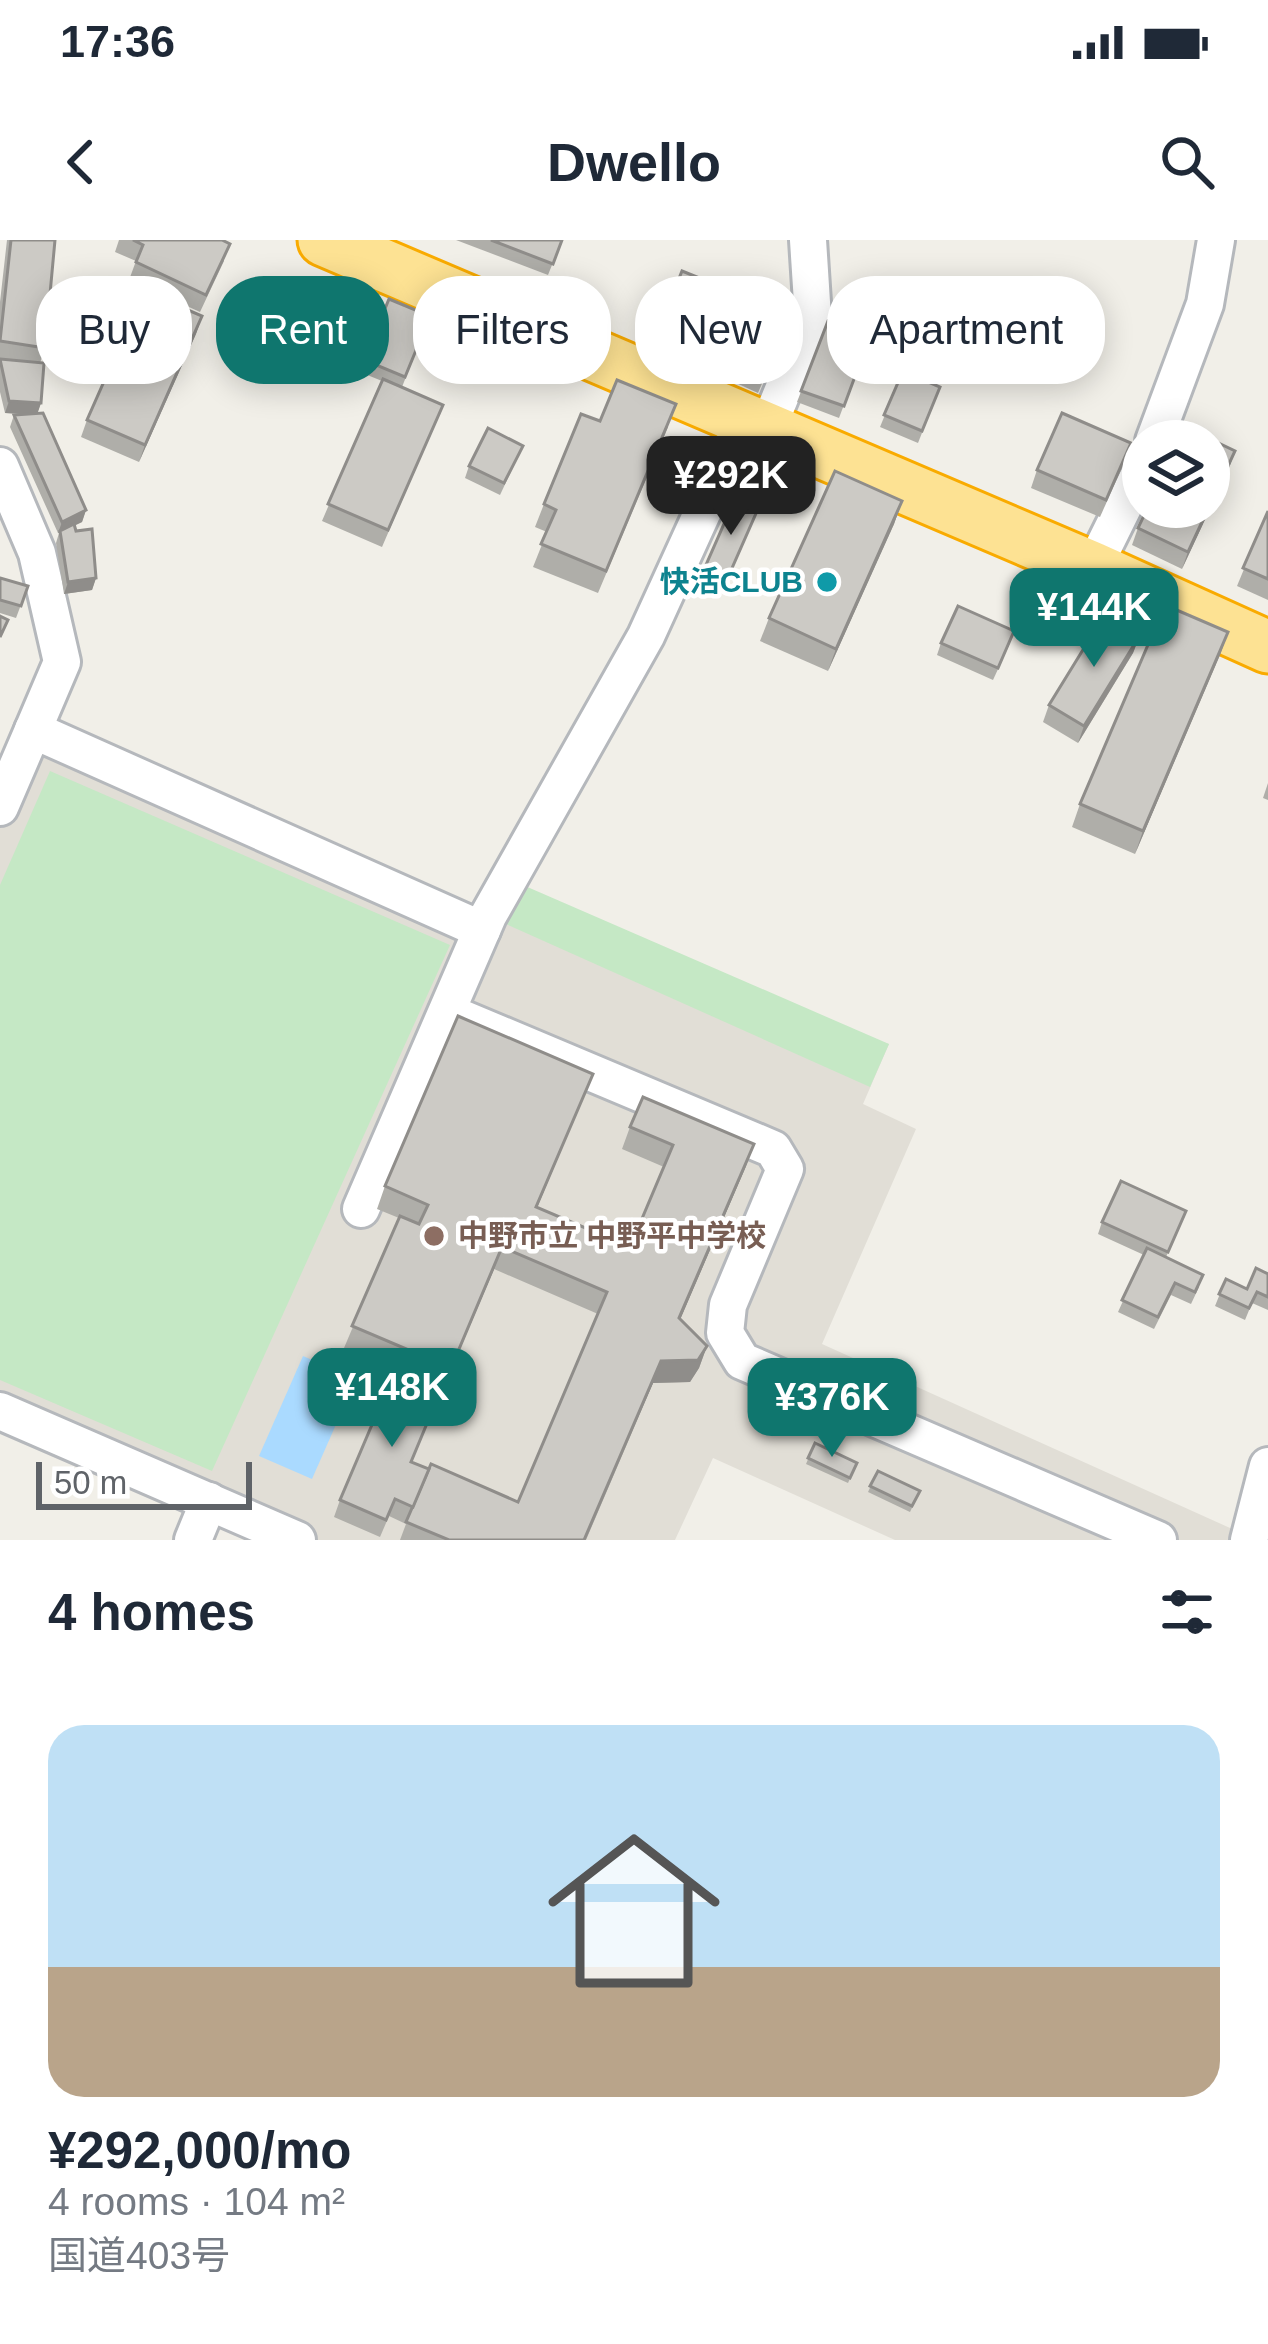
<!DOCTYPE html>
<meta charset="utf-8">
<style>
:root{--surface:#fff;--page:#f2f2f3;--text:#1f2937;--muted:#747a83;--accent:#0f766e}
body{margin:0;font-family:Arial,"Noto Sans JP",sans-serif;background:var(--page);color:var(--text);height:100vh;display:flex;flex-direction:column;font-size:45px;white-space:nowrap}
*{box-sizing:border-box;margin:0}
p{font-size:39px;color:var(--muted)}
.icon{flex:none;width:66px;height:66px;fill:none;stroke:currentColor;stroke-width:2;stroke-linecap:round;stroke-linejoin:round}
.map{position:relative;height:1300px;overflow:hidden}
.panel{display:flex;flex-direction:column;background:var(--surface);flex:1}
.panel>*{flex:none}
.hud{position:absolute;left:36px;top:36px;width:1197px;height:108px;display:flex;gap:24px}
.fabs{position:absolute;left:1122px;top:180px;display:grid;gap:24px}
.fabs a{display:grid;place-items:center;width:108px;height:108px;border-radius:50%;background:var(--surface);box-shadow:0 6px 30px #0003;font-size:60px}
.scale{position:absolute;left:36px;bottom:30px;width:216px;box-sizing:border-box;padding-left:12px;border:6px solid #5f6368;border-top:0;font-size:33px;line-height:42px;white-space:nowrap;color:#5f6368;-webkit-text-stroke:9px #fff;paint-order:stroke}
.price{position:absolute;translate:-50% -102px;padding:0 27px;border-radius:24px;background:var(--accent);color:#fff;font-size:39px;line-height:78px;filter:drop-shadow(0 3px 6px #0008)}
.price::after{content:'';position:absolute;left:50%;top:72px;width:36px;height:27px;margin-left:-18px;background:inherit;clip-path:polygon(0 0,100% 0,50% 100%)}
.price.active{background:#222;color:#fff}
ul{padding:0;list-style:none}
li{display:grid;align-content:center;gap:24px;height:636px;padding:0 48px}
li span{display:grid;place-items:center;height:372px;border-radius:36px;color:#555}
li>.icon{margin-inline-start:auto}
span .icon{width:216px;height:216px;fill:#fffc;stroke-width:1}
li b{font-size:51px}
h2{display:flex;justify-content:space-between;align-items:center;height:144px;padding:0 48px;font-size:51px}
.tag{padding:0 42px;border-radius:48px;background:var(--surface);box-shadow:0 6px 30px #0003;font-size:42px;line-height:108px}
.tag.active{background:var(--accent);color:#fff}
.status{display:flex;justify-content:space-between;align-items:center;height:84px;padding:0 60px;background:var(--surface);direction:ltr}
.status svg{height:33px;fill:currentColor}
header{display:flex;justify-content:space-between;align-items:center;height:156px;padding:0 48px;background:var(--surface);font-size:54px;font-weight:700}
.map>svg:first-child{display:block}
.education{fill:#e1ded6}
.green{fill:#c5e8c5}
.water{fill:#aadaff}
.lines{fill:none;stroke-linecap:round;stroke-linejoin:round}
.minor-casing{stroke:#b5b8bc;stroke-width:42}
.highway-casing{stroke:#f9ab00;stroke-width:57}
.minor{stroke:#fff;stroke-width:36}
.highway{stroke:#fde293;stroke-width:51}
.wall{fill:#afaea9}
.shaded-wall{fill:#8f8d8a}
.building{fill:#cccac5;stroke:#8f8d8a;stroke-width:3}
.culture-dot{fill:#0f9aa8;stroke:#fff;stroke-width:4.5}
.education-dot{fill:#8d6e63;stroke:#fff;stroke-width:4.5}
.labels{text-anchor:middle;stroke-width:9;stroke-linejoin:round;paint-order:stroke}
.culture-label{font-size:30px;font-weight:bold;fill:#0d838f;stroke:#fff;text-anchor:end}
.education-label{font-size:30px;font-weight:bold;fill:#785e54;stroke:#fff;text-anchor:start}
</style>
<div class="status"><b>17:36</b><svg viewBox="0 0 49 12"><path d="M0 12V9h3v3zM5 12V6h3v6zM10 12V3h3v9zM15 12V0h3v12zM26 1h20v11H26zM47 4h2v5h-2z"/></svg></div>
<header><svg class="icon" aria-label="back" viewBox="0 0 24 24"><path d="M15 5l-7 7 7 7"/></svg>Dwello<svg class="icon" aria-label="search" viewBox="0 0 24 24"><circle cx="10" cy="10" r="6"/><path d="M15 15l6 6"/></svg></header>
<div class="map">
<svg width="1268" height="1300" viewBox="0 0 1268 1300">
<rect width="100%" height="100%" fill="#f1efe8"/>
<path class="education" d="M33 490 488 676 889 804 863 864 916 889 822 1104 1250 1297 1249 1300H895L713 1218 675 1300H297L0 1171V567Z"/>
<g class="green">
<path d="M50 531 450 705 212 1231 0 1140V645Z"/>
<path d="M509 639 889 804 870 847 488 676Z"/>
</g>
<path class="water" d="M303 1116 356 1139 312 1239 259 1216Z"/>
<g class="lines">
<defs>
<g id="minor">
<path d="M767 189 813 78 808 0"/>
<path d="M1154 201 1205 64 1216 0"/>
<path d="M0 226 37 313 62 422 33 490"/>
<path d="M1093 328 1143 227"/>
<path d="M0 567 33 490 482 690"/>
<path d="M447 772 773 909 785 929 728 1065 725 1093 742 1121 1158 1300"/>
<path d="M361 969 488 676 646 396 744 181"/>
<path d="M0 1171 297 1300"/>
<path d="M193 1300 209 1261"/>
<path d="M1249 1300 1268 1226"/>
</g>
<path id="highway" d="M324 0 1093 328 1268 407"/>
</defs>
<use href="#minor" class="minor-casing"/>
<use href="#highway" class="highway-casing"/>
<use href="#minor" class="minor"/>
<use href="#highway" class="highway"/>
</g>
<g class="wall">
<path d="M7 0H55L45 108 40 123 41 163 37 173 86 270 82 282 74 286 96 338 92 350 64 354 56 303 59 293H58L10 187 14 175 24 174 5 173 0 152V62Z"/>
<path d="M119 0H222L224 21 200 72 129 40 136 21 115 12Z"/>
<path d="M456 0H562L548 35Z"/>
<path d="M682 31 727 49 697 121 654 103Z"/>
<path d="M389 59 430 76 402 147 443 165 382 307 322 281 382 141 360 132Z"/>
<path d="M202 76 139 222 81 197 87 180Z"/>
<path d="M828 81 870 96 839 178 797 162Z"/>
<path d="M755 109 773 118 758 153 710 131 714 119Z"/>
<path d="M903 131 940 147 918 203 880 187Z"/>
<path d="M600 181 668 187 598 353 533 327 547 292 535 287 544 264Z"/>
<path d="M523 206 500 255 465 238 469 226Z"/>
<path d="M1125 221 1100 277 1031 248 1037 230Z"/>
<path d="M1229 228 1182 329 1132 305 1138 288Z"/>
<path d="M902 261 894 284 828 431 760 401 769 378Z"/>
<path d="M1268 271V360L1237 346Z"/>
<path d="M756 274 720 356 697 346 702 334Z"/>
<path d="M0 338 28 346 16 378 0 373Z"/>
<path d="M1228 392 1135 614 1072 587 1080 564Z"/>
<path d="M1140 395 1133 413 1078 503 1043 482 1049 465Z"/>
<path d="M941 403H1010L993 440 937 415Z"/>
<path d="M1268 543V560L1263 558Z"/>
<path d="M593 834 537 967 630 1007 664 927 622 909 630 887 746 926 680 1079 707 1106 699 1128 690 1142 653 1143 586 1300H400L406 1284 389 1276 380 1297 334 1277 340 1260 434 1169 411 1222 518 1262 598 1074 494 1029 442 1151 344 1108 399 978 377 969 385 946Z"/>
<path d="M1102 982H1182L1166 1017 1199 1047 1191 1064 1171 1055 1154 1089 1118 1072 1144 1015 1098 994Z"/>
<path d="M1268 1034V1070L1252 1063 1245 1080 1215 1066 1226 1039 1247 1049Z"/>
<path d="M815 1203 857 1223 848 1243 806 1224Z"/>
<path d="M878 1231 920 1251 910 1272 868 1252Z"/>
</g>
<g class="shaded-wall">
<path d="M202 76 196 94 139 222 145 205Z"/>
<path d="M9 161 41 163 37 175 5 173Z"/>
<path d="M1235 211 1229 228 1182 329 1188 312Z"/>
<path d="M902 261 894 284 828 431 836 409Z"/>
<path d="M86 270 82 282 58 293 62 282Z"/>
<path d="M96 338 92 350 64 354 68 342Z"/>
<path d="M1228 392 1220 415 1135 614 1143 591Z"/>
<path d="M1140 395 1133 413 1078 503 1084 486Z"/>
<path d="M593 834 584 856 528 989 536 967Z"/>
<path d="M754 904 746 926 671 1101 679 1078Z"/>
<path d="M502 1007 494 1029 442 1151 451 1128Z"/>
<path d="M707 1106 699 1128 690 1142 653 1143 584 1300 661 1121Z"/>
</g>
<g class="building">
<path d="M11 0H55L45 108 0 101Z"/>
<path d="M133 0H222L230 4 206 55 136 22 143 5Z"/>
<path d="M491 0H562L553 24Z"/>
<path d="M682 31 727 49 702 109 658 91Z"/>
<path d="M144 51 202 76 145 205 87 180Z"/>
<path d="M389 59 430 76 405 137 364 120Z"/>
<path d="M735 74 764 88 754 109 773 118 763 141 714 119Z"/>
<path d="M828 81 870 96 844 166 801 151Z"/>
<path d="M0 119 44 123 41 163 9 161Z"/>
<path d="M903 131 940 147 922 191 884 175Z"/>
<path d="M383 139 443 165 388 290 328 264Z"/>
<path d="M617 140 676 164 606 331 541 304 556 270 544 264 581 174 600 181Z"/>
<path d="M43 173 86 270 62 282 14 175Z"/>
<path d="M1062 173 1131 203 1106 260 1037 230Z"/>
<path d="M1185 187 1235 211 1188 312 1138 288 1148 267H1209V201H1179Z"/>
<path d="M488 188 523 206 504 243 469 226Z"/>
<path d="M835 231 902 261 836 409 769 378Z"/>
<path d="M738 252 761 262 725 344 702 334Z"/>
<path d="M1268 271V339L1243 328Z"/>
<path d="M74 284 76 291 92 289 96 338 68 342 60 291Z"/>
<path d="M0 338 28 346 21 366 0 360Z"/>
<path d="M1165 365 1228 392 1143 591 1080 564Z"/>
<path d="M958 366 1014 391 998 428 941 403Z"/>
<path d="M1105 374 1140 395 1084 486 1049 465Z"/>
<path d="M0 376 8 380 0 397Z"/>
<path d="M458 776 593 834 536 967 630 1007 673 905 630 887 643 857 754 904 679 1078 707 1106 698 1120 661 1121 584 1300H449L406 1282 431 1224 518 1262 607 1052 502 1007 451 1128 352 1086 400 976 419 984 428 965 385 946Z"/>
<path d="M1121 941 1186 971 1168 1012 1102 982Z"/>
<path d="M1147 1008 1203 1035 1195 1052 1175 1043 1158 1077 1122 1060Z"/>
<path d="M1256 1028 1268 1034V1057L1257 1052 1249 1068 1219 1054 1226 1039 1247 1049Z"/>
<path d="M394 1133 440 1152 411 1222 429 1229 413 1267 395 1259 386 1280 340 1260Z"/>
<path d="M815 1203 857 1223 850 1238 808 1218Z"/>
<path d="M878 1231 920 1251 912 1266 870 1246Z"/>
</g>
<circle class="culture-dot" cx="827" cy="342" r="12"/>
<circle class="education-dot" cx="434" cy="996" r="12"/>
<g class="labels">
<g class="culture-label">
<text x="803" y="352">快活CLUB</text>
</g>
<g class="education-label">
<text x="458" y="1006">中野市立 中野平中学校</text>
</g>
</g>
</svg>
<div class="fabs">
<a><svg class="icon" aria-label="layers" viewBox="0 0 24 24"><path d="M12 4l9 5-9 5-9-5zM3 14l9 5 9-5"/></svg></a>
</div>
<div class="scale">50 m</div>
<b class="price active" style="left:731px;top:298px">¥292K</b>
<b class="price" style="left:1094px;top:430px">¥144K</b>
<b class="price" style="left:392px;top:1210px">¥148K</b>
<b class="price" style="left:832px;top:1220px">¥376K</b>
<div class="hud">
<a class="tag">Buy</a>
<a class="tag active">Rent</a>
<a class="tag">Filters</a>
<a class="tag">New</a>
<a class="tag">Apartment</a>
</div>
</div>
<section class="panel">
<h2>4 homes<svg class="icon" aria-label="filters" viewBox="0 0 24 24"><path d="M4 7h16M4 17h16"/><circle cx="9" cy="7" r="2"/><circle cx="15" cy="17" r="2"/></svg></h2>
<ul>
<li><span style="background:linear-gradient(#bfe0f5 65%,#b9a48a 0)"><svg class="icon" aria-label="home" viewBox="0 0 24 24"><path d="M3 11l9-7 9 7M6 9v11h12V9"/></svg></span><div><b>¥292,000/mo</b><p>4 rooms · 104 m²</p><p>国道403号</p></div></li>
</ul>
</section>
